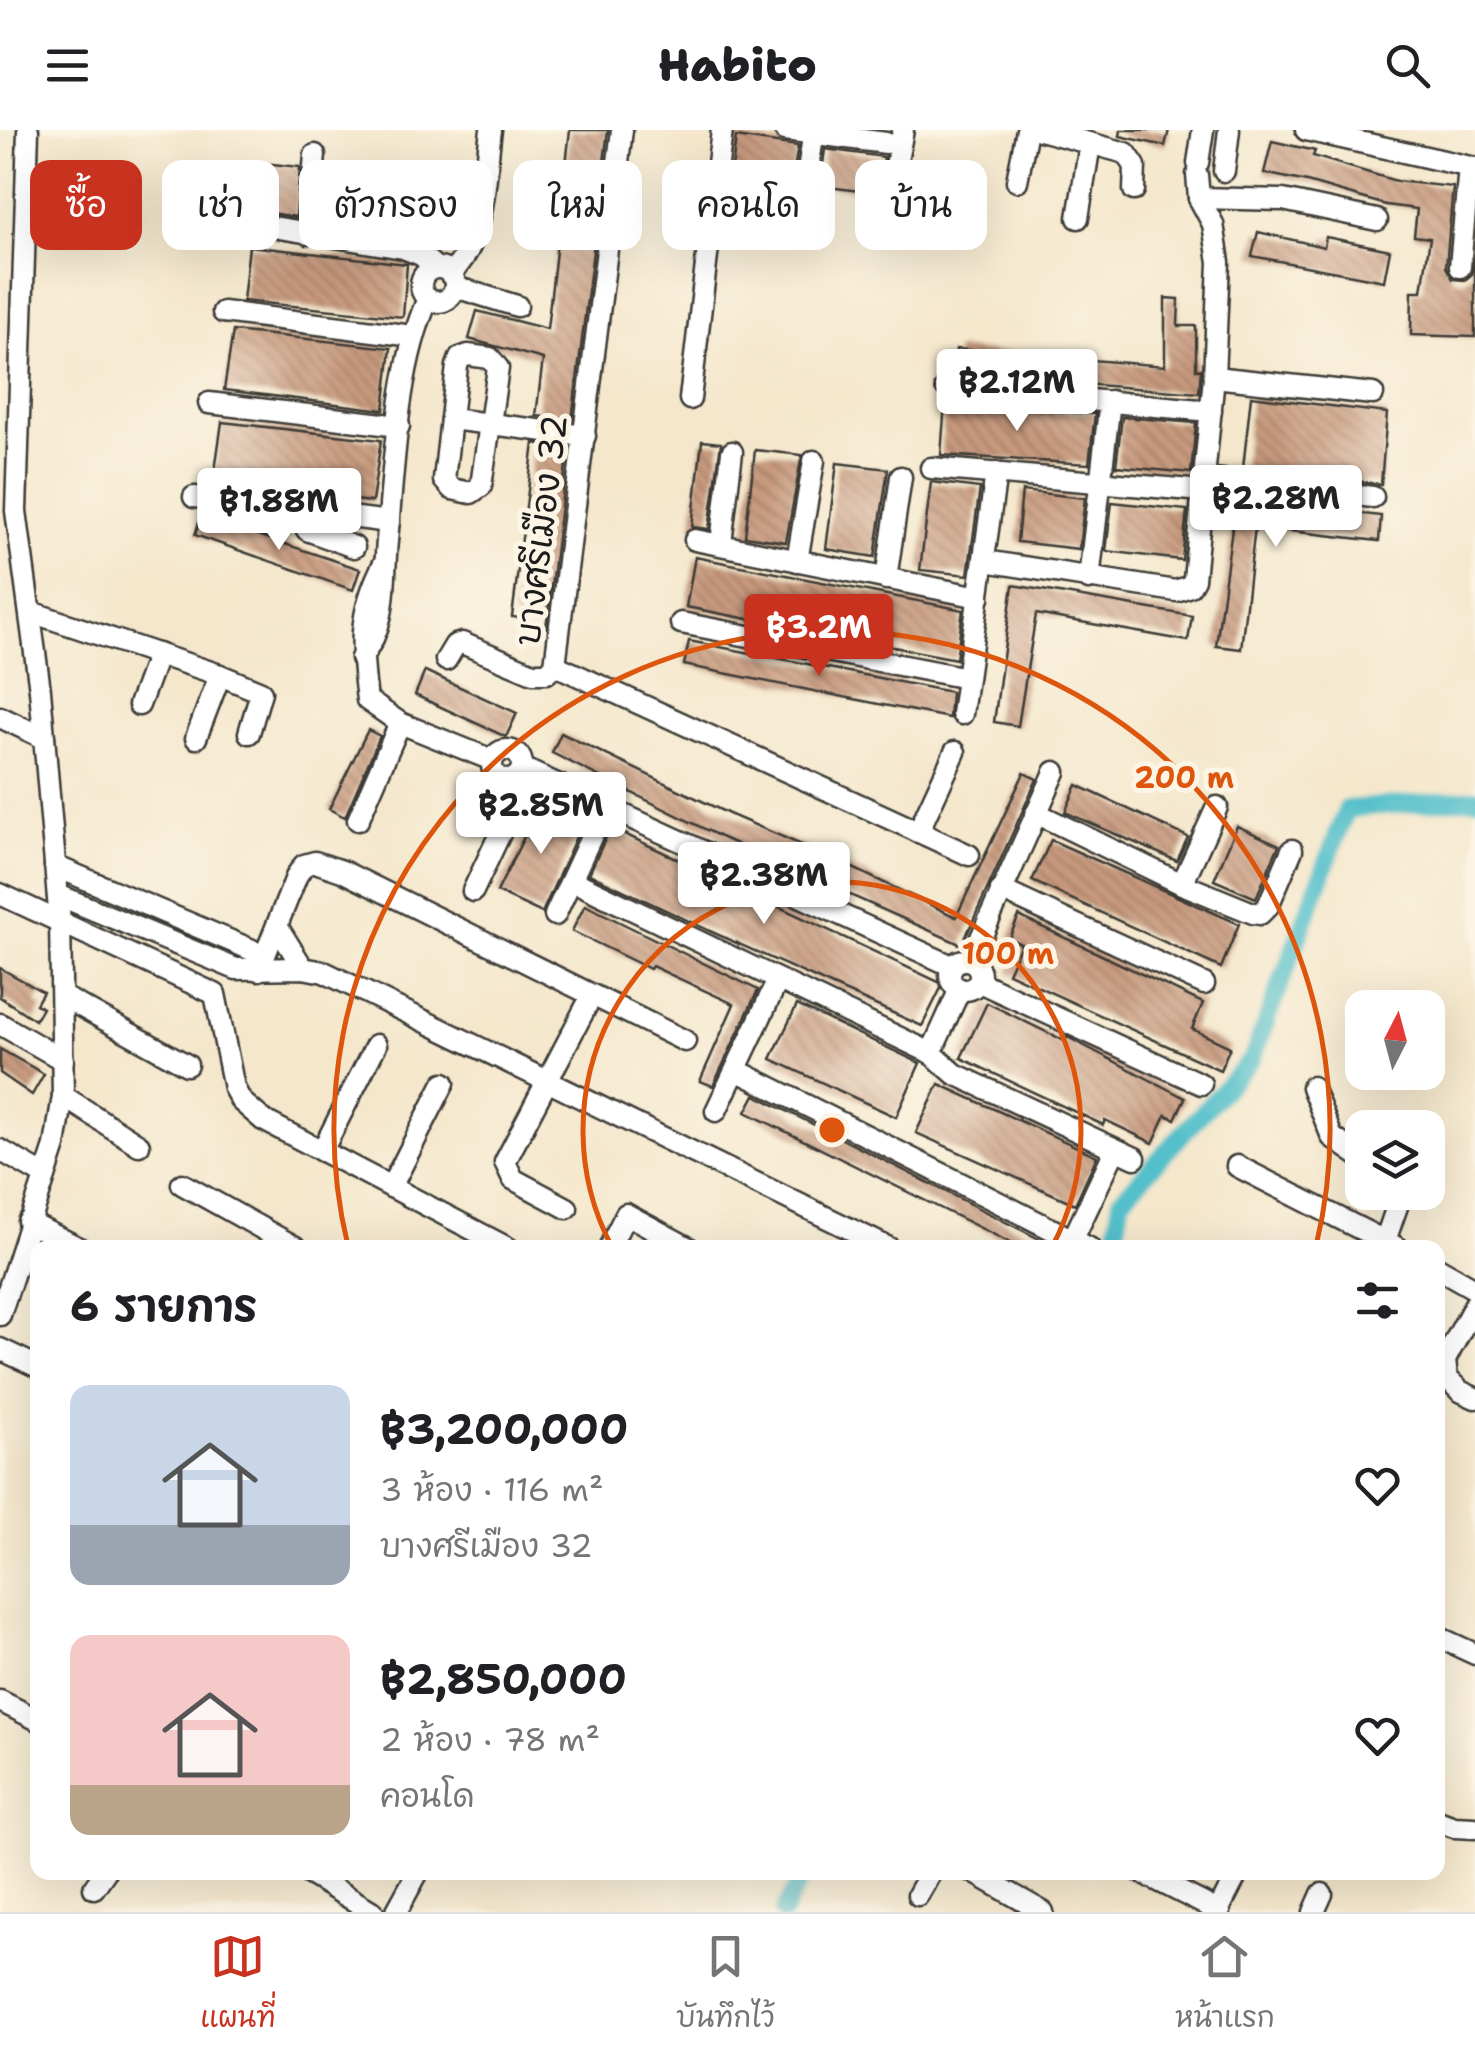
<!DOCTYPE html>
<html lang="th">
<meta charset="utf-8">
<style>
:root{--surface:#fff;--page:#f2f2f2;--text:#202124;--muted:#757577;--line:#e0e0e0;--accent:#c8321e}
body{margin:0;font-family:"Shantell Sans","Playpen Sans Thai",sans-serif;background:var(--page);color:var(--text);height:100vh;display:flex;flex-direction:column;font-size:38px;white-space:nowrap}
*{box-sizing:border-box;margin:0}
p{font-size:32px;color:var(--muted)}
.icon{flex:none;width:55px;height:55px;fill:none;stroke:currentColor;stroke-width:2;stroke-linecap:round;stroke-linejoin:round}
.map{position:relative;flex:1;overflow:hidden}
.panel{position:absolute;left:30px;top:1110px;width:1415px;height:640px;display:flex;flex-direction:column;background:var(--surface);border-radius:20px;box-shadow:0 10px 40px #0002}
.panel>*{flex:none}
.top-card{position:absolute;left:30px;top:30px;width:1415px;height:90px;display:flex;gap:20px}
.needle{width:65px;rotate:6deg}
.controls{position:absolute;left:1345px;top:860px;display:grid;gap:20px}
.controls a{display:grid;place-items:center;width:100px;height:100px;border-radius:20px;background:var(--surface);box-shadow:0 10px 40px #0002;font-size:50px}
.price{position:absolute;translate:-50% -85px;padding:0 22px;border-radius:10px;background:#fff;color:#222;font-size:32px;line-height:65px;filter:drop-shadow(0 2px 5px #0008)}
.price::after{content:'';position:absolute;left:50%;top:60px;width:30px;height:22px;margin-left:-15px;background:inherit;clip-path:polygon(0 0,100% 0,50% 100%)}
.price.active{background:var(--accent);color:#fff}
ul{padding:0;list-style:none}
li{display:flex;align-items:center;gap:30px;height:250px;padding:0 40px}
li span{display:grid;place-items:center;flex:none;width:280px;height:200px;border-radius:20px;color:#555}
li>.icon{margin-inline-start:auto}
span .icon{width:120px;height:120px;fill:#fffc;stroke-width:1}
li b{font-size:42px}
h2{display:flex;justify-content:space-between;align-items:center;height:120px;padding:0 40px;font-size:42px}
.tag{padding:0 35px;border-radius:20px;background:var(--surface);box-shadow:0 10px 40px #0002;font-size:35px;line-height:90px}
.tag.active{background:var(--accent);color:#fff}
header{display:flex;justify-content:space-between;align-items:center;height:130px;padding:0 40px;background:var(--surface);font-size:45px;font-weight:800}
.tabs{display:flex;justify-content:space-around;align-items:center;height:140px;border-top:2px solid var(--line);background:var(--surface);font-size:28px;color:var(--muted)}
.tabs a{display:grid;justify-items:center;gap:5px}
.tabs .active{color:var(--accent)}
.map>svg:first-child{display:block}
.lines{fill:none;stroke-linecap:round;stroke-linejoin:round}
.canal{stroke:#52bfca;stroke-width:18}
.building{fill:url(#building-back-hatch)}
.minor-casing{stroke:#3c3a36;stroke-width:25}
.minor{stroke:#fff;stroke-width:20}
.ring{fill:none;stroke:#de560d;stroke-width:5}
.labels{text-anchor:middle;stroke-width:10;stroke-linejoin:round;paint-order:stroke}
.street-label{font-size:35px;fill:#1c1c1c;stroke:#fcf5e5}
.centre{fill:#de560d;stroke:#fcf5e5;stroke-width:5}
.ring-label{font-size:30px;text-anchor:middle;font-weight:bold;fill:#de560d;stroke:#fcf5e5;stroke-width:10;stroke-linejoin:round;paint-order:stroke}
</style>
<header><svg class="icon" aria-label="menu" viewBox="0 0 24 24"><path d="M4 6h16M4 12h16M4 18h16"/></svg>Habito<svg class="icon" aria-label="search" viewBox="0 0 24 24"><circle cx="10" cy="10" r="6"/><path d="M15 15l6 6"/></svg></header>
<div class="map">
<svg width="1475" height="1782" viewBox="0 0 1475 1782">
<defs>
<pattern id="building-back-hatch" width="6" height="6" patternUnits="userSpaceOnUse" patternTransform="scale(2.5)"><rect width="6" height="6" fill="#c89a7e"/><path d="M-1 5l2 2M0 0l6 6M5-1l2 2" fill="none" stroke="#a27d66"/></pattern>
</defs>
<rect width="100%" height="100%" fill="#fcf5e5"/>
<filter id="ink" filterUnits="userSpaceOnUse"><feTurbulence type="fractalNoise" baseFrequency=".01" numOctaves="2"/><feDisplacementMap in="SourceGraphic" scale="20" xChannelSelector="R" yChannelSelector="G"/><feConvolveMatrix kernelMatrix="1 2 1 2 8 2 1 2 1" color-interpolation-filters="sRGB"/></filter>
<filter id="wash" filterUnits="userSpaceOnUse"><feTurbulence type="fractalNoise" baseFrequency=".0048" numOctaves="4" result="noise"/><feDisplacementMap in="SourceGraphic" scale="40" xChannelSelector="R" yChannelSelector="G"/><feGaussianBlur stdDeviation="2.25" result="paint"/><feColorMatrix in="noise" values="0 0 0 0 0 0 0 0 0 0 0 0 0 0 0 0 0 1.4 0 .05"/><feComposite in="paint" operator="in"/></filter>
<g filter="url(#wash)">
<rect width="100%" height="100%" fill="#f4e7cc"/>
<g class="lines">
<g class="canal">
<path d="M1114 1118 1121 1070 1252 929 1347 679 1475 668"/>
<path d="M783 1782 805 1742"/>
</g>
</g>
<g id="blocks">
<g class="building">
<path d="M570 0H608L572 290 536 286 543 229 469 209 477 181 547 199Z"/>
<path d="M1121 0H1169L1165 16 1120 6Z"/>
<path d="M736 7 798 16 792 52 731 46Z"/>
<path d="M1272 11 1315 21 1313 26 1396 51 1453 57 1446 137 1453 149 1465 150 1472 144 1475 124V207L1411 205 1412 161H1422L1430 108 1414 106 1417 79 1386 75 1307 52 1264 43Z"/>
<path d="M825 19 884 27 880 54 891 65 820 56Z"/>
<path d="M263 33 300 37 296 87 258 81Z"/>
<path d="M1258 102 1324 117 1326 107 1390 120 1384 151 1252 126Z"/>
<path d="M249 116 407 134 403 187 243 171Z"/>
<path d="M1165 168 1179 169 1178 196H1196V239H1201L1199 263 953 244 956 219 1165 236Z"/>
<path d="M233 201 391 218 384 280 224 260Z"/>
<path d="M1251 266 1387 283 1381 354 1243 338Z"/>
<path d="M945 273 1095 284 1089 334 941 325Z"/>
<path d="M1122 287 1196 293 1191 343 1116 336Z"/>
<path d="M222 292 381 310 372 372 213 354Z"/>
<path d="M702 311 721 313 709 399 692 397Z"/>
<path d="M534 313 568 318 546 498 527 496 528 489 512 487Z"/>
<path d="M755 320 802 325 786 412 745 406Z"/>
<path d="M837 333 888 339 875 427 826 419Z"/>
<path d="M931 352 980 358 968 445 920 440Z"/>
<path d="M1022 361 1085 368 1079 419 1017 412Z"/>
<path d="M1236 369 1381 386 1379 411 1255 397 1241 519 1216 516Z"/>
<path d="M1112 372 1187 380 1182 430 1106 421Z"/>
<path d="M201 386 360 439 353 460 195 405Z"/>
<path d="M695 427 963 480 956 529 686 477Z"/>
<path d="M1013 455 1192 486 1188 511 1036 484 1018 596 994 592Z"/>
<path d="M689 511 951 562 949 588 684 535Z"/>
<path d="M425 541 517 583 506 607 415 565Z"/>
<path d="M368 600 380 606 345 687 329 679Z"/>
<path d="M561 603 729 684 832 728 956 787 1024 643 1037 649 962 815 723 708 552 623Z"/>
<path d="M1077 655 1188 707 1177 731 1065 682Z"/>
<path d="M543 668 583 691 542 783 497 762Z"/>
<path d="M1237 696 1279 715 1256 768 1214 750Z"/>
<path d="M618 701 943 854 922 896 712 802 589 744 608 703 616 706Z"/>
<path d="M1051 710 1239 794 1221 838 1032 751Z"/>
<path d="M585 775 758 860 713 956 700 951 734 874 652 836 650 839 572 801Z"/>
<path d="M1019 786 1203 873 1192 899 1230 917 1220 940 1008 843 1021 814 1009 808Z"/>
<path d="M0 838 43 862 36 874 42 878 35 890 0 867Z"/>
<path d="M987 873 1065 911 1067 907 1075 911 1185 968 1175 989 1166 985 1153 1013 1105 990 1103 995 961 928Z"/>
<path d="M797 875 920 933 896 987 771 929Z"/>
<path d="M0 919 44 944 32 965 0 943Z"/>
<path d="M939 954 1097 1026 1075 1074 916 1003Z"/>
<path d="M755 965 1057 1118H1021L746 982Z"/>
</g>
</g>
</g>
<g filter="url(#ink)">
<use href="#blocks" fill-opacity="0" stroke="#3c3a36" stroke-width="2.5"/>
<g class="lines">
<defs>
<g id="minor">
<path d="M622 0 555 535 969 725"/>
<path d="M785 0 886 13"/>
<path d="M1040 0 1126 23 1135 36 1134 60"/>
<path d="M1306 0 1475 38"/>
<path d="M1198 33 1203 0"/>
<path d="M1224 41 1229 0"/>
<path d="M893 51 903 0"/>
<path d="M1017 51 1027 0"/>
<path d="M1199 68 1283 70 1377 90"/>
<path d="M803 74 814 0"/>
<path d="M1078 88 1090 14"/>
<path d="M242 92 403 118 421 125 435 137"/>
<path d="M308 104 315 25"/>
<path d="M1460 137 1469 37"/>
<circle cx="438" cy="155" r="17"/>
<path d="M450 144C488 109 484 48 491 0"/>
<path d="M455 157 517 176"/>
<path d="M223 182 413 206"/>
<path d="M468 225 490 228 498 238 481 356 471 363 452 359 444 350 457 236 460 228Z"/>
<path d="M1214 247 1373 264"/>
<path d="M946 257 1211 281"/>
<path d="M690 269 722 0"/>
<path d="M209 273 399 296"/>
<path d="M451 289 585 306"/>
<path d="M931 338 1203 361"/>
<path d="M1204 348 1373 367"/>
<path d="M194 367 389 392"/>
<path d="M297 382 307 400 354 417"/>
<path d="M695 410 979 467"/>
<path d="M721 413 732 322"/>
<path d="M797 431 814 331"/>
<path d="M985 431 1176 461 1190 456 1194 449 1214 247 1219 132 1213 94 1199 68 1197 45"/>
<path d="M384 433C358 483 360 516 367 570L400 593 492 630"/>
<path d="M886 449 901 347"/>
<path d="M1089 449 1110 271"/>
<path d="M31 482 220 545 196 608"/>
<path d="M681 493 967 548"/>
<path d="M361 528C389 493 383 452 387 411 394 336 397 236 428 169"/>
<path d="M446 530 455 515 462 513 533 543H547L555 535"/>
<path d="M220 545 261 562 249 603"/>
<path d="M139 575 158 524"/>
<path d="M962 584 996 343"/>
<path d="M0 587 44 608"/>
<circle cx="507" cy="635" r="15"/>
<path d="M522 638 952 836"/>
<path d="M1036 683 1182 754 1253 783 1260 784 1268 776 1292 720"/>
<path d="M358 690 400 593"/>
<path d="M918 702 955 622"/>
<path d="M55 736 252 820"/>
<path d="M573 751 931 923 955 944 1135 1028"/>
<path d="M1182 754 1217 677"/>
<path d="M1001 760 1204 854"/>
<path d="M473 761 514 674 517 665 515 648"/>
<path d="M0 764 215 864 234 958 241 971 263 990 508 1118"/>
<path d="M58 765 236 839 303 838 324 842 889 1118"/>
<path d="M555 785 605 677"/>
<path d="M277 796 303 838"/>
<circle cx="965" cy="845" r="15"/>
<path d="M971 830 1055 642"/>
<path d="M259 840 297 745 304 735 315 732 342 741 685 911"/>
<path d="M979 852 1201 954"/>
<path d="M62 866 187 935"/>
<path d="M0 894 63 930"/>
<path d="M931 923 960 859"/>
<path d="M736 940 1089 1118"/>
<path d="M1312 957 1332 1007 1362 1028"/>
<path d="M63 966 139 1015"/>
<path d="M716 981 777 852"/>
<path d="M0 1020 45 1046"/>
<path d="M322 1021 376 915"/>
<path d="M1237 1036 1398 1118"/>
<path d="M182 1054 297 1118"/>
<path d="M391 1057 444 953"/>
<path d="M567 1078 513 1049 505 1032 591 867"/>
<path d="M28 1092 79 1118"/>
<path d="M1073 1109 1115 1020"/>
<path d="M1385 1111 1402 1062"/>
<path d="M609 1118 626 1084 689 1118"/>
<path d="M1438 1138 1475 1159"/>
<path d="M1475 1174 1445 1230 1447 1248 1460 1261 1475 1268"/>
<path d="M0 1185 55 1016 63 966 60 792 40 560 16 381 28 0"/>
<path d="M0 1219 38 1237"/>
<path d="M1438 1507 1475 1524"/>
<path d="M0 1571 38 1590"/>
<path d="M1438 1691 1454 1697 1475 1698"/>
<path d="M306 1742 373 1782"/>
<path d="M973 1742 1043 1782"/>
<path d="M1141 1742 1220 1782"/>
<path d="M94 1758 105 1742"/>
<path d="M918 1765 931 1742"/>
<path d="M1218 1781 1238 1742"/>
<path d="M396 1782 418 1742"/>
<path d="M1314 1782 1322 1764"/>
</g>
</defs>
<use href="#minor" class="minor-casing"/>
<use href="#minor" class="minor"/>
</g>
</g>
<g class="ring">
<path d="M612 1117A249 249 0 1 1 1052 1117"/>
<path d="M348 1116A498 498 0 1 1 1316 1116"/>
</g>
<g class="labels">
<g class="street-label">
<text transform="translate(541 400) rotate(-83)" y="12">บางศรีเมือง 32</text>
</g>
</g>
<circle cx="832" cy="1000" r="15" class="centre"/>
<g class="ring-label">
<text x="1184" y="658">200 m</text>
<text x="1008" y="834">100 m</text>
</g>
</svg>
<div class="controls">
<a><svg class="needle" viewBox="-14 -14 28 28"><path d="M0-13l5 13h-10z" fill="#e53935"/><path d="M0 13l5-13h-10z" fill="#757577"/></svg></a>
<a><svg class="icon" aria-label="layers" viewBox="0 0 24 24"><path d="M12 4l9 5-9 5-9-5zM3 14l9 5 9-5"/></svg></a>
</div>
<b class="price" style="left:1017px;top:304px">฿2.12M</b>
<b class="price" style="left:1276px;top:420px">฿2.28M</b>
<b class="price" style="left:279px;top:423px">฿1.88M</b>
<b class="price active" style="left:819px;top:549px">฿3.2M</b>
<b class="price" style="left:541px;top:727px">฿2.85M</b>
<b class="price" style="left:764px;top:797px">฿2.38M</b>
<div class="top-card">
<a class="tag active">ซื้อ</a>
<a class="tag">เช่า</a>
<a class="tag">ตัวกรอง</a>
<a class="tag">ใหม่</a>
<a class="tag">คอนโด</a>
<a class="tag">บ้าน</a>
</div>
<section class="panel">
<h2>6 รายการ<svg class="icon" aria-label="filters" viewBox="0 0 24 24"><path d="M4 7h16M4 17h16"/><circle cx="9" cy="7" r="2"/><circle cx="15" cy="17" r="2"/></svg></h2>
<ul>
<li><span style="background:linear-gradient(#c9d6e8 70%,#9aa5b1 0)"><svg class="icon" aria-label="home" viewBox="0 0 24 24"><path d="M3 11l9-7 9 7M6 9v11h12V9"/></svg></span><div><b>฿3,200,000</b><p>3 ห้อง · 116 m²</p><p>บางศรีเมือง 32</p></div><svg class="icon" aria-label="heart" viewBox="0 0 24 24"><path d="M12 20l-8-8c-3-5 5-10 8-4 3-6 11-1 8 4z"/></svg></li>
<li><span style="background:linear-gradient(#f6c9c9 75%,#b9a48a 0)"><svg class="icon" aria-label="home" viewBox="0 0 24 24"><path d="M3 11l9-7 9 7M6 9v11h12V9"/></svg></span><div><b>฿2,850,000</b><p>2 ห้อง · 78 m²</p><p>คอนโด</p></div><svg class="icon" aria-label="heart" viewBox="0 0 24 24"><path d="M12 20l-8-8c-3-5 5-10 8-4 3-6 11-1 8 4z"/></svg></li>
</ul>
</section>
</div>
<nav class="tabs">
<a class="active"><svg class="icon" aria-label="map" viewBox="0 0 24 24"><path d="M3 6l6-2 6 2 6-2v14l-6 2-6-2-6 2zM9 4v14M15 6v14"/></svg>แผนที่</a>
<a><svg class="icon" aria-label="saved" viewBox="0 0 24 24"><path d="M7 4h10v16l-5-4-5 4z"/></svg>บันทึกไว้</a>
<a><svg class="icon" aria-label="home" viewBox="0 0 24 24"><path d="M3 11l9-7 9 7M6 9v11h12V9"/></svg>หน้าแรก</a>
</nav>
